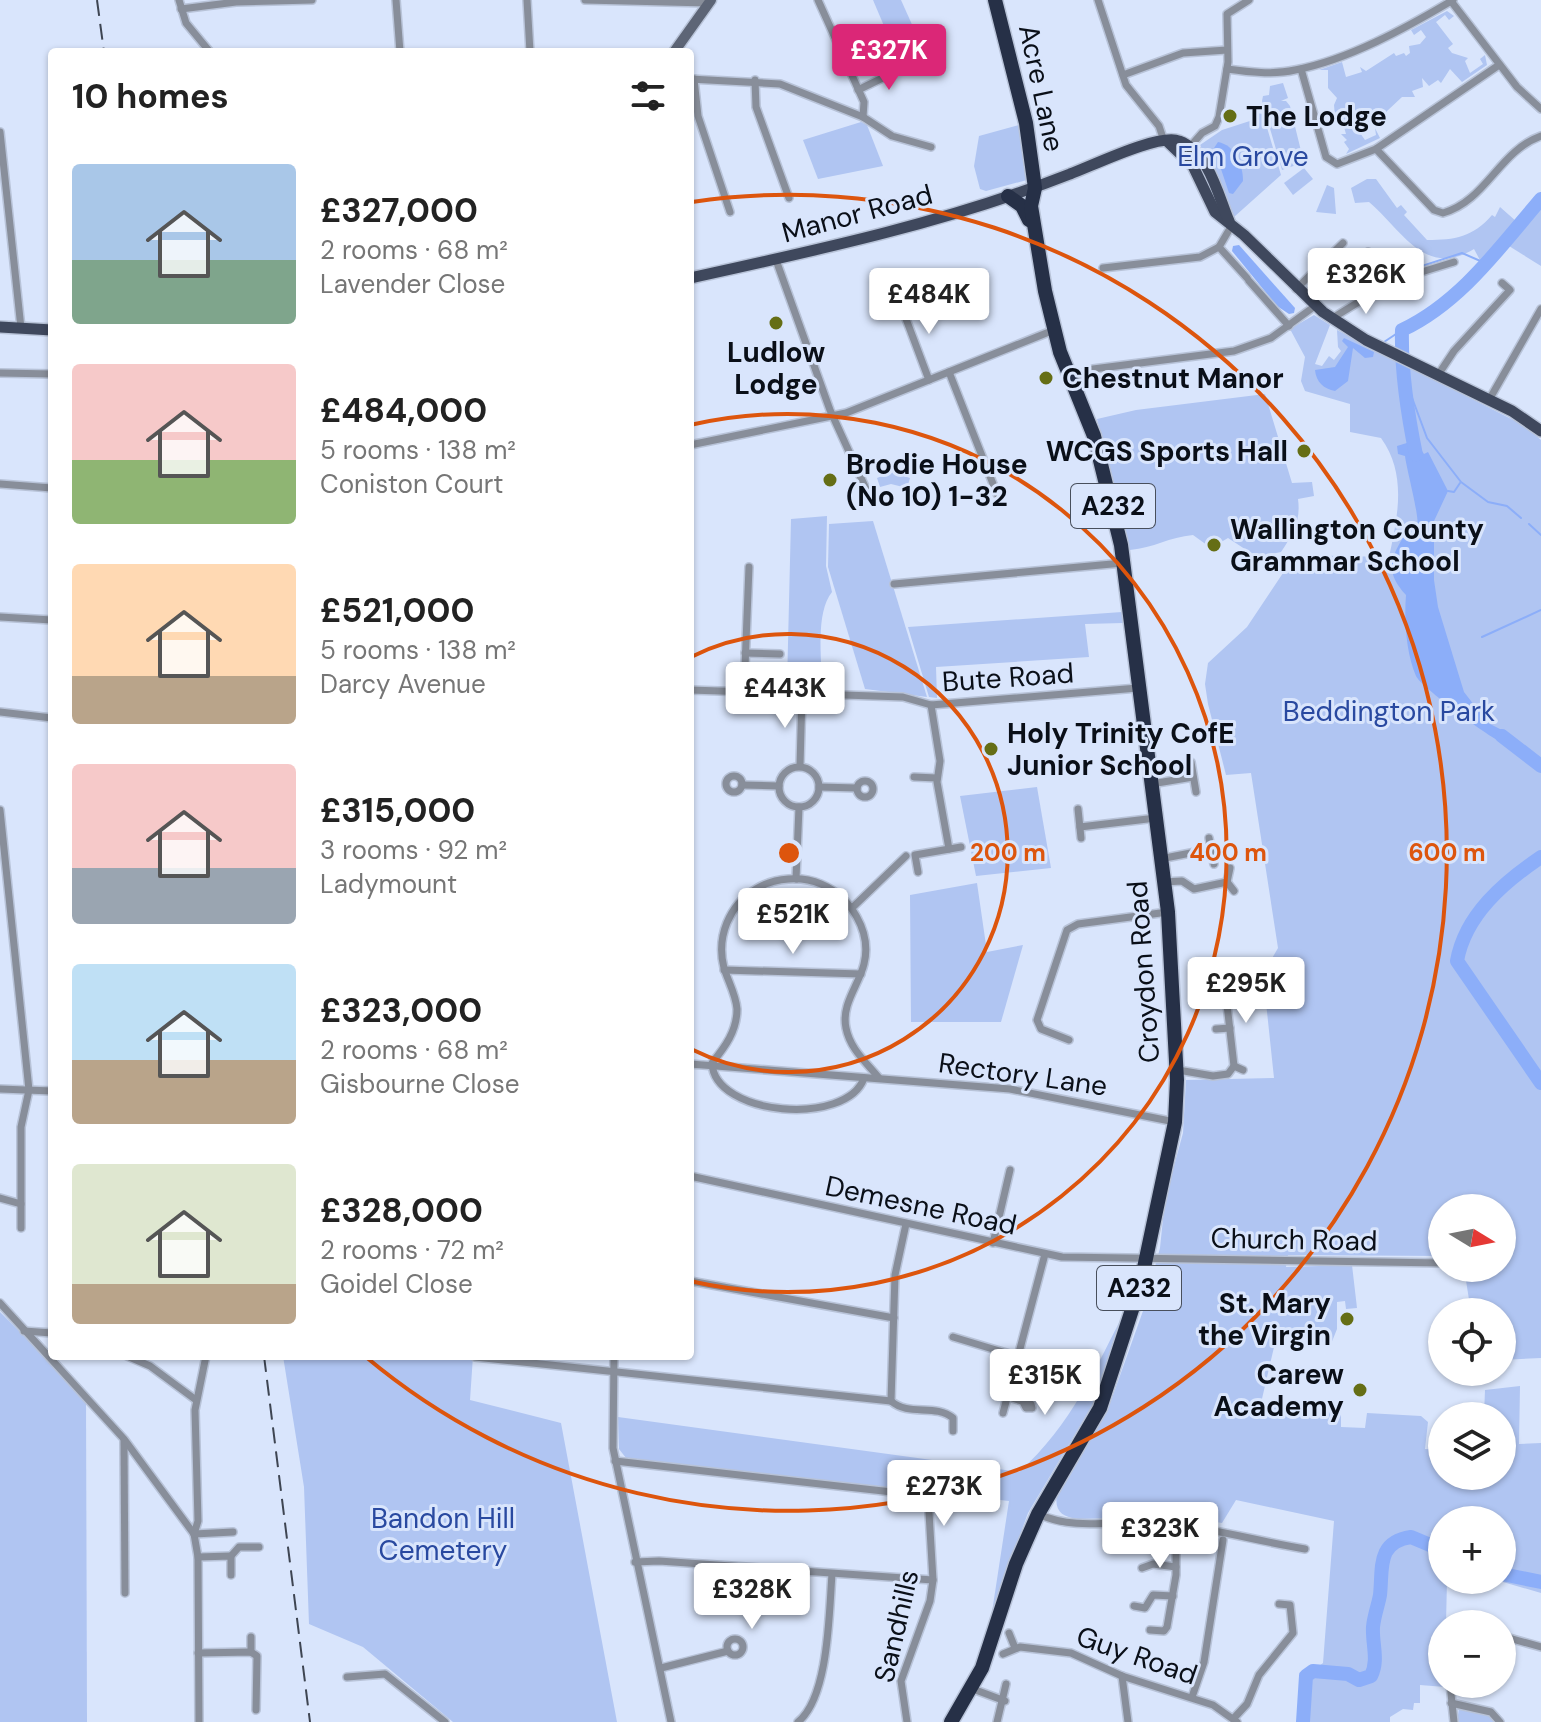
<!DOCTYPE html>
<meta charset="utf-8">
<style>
:root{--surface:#fff;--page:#f2f2f2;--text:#222;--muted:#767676;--accent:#db2777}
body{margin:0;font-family:"DM Sans",sans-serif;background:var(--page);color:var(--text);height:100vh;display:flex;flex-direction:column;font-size:30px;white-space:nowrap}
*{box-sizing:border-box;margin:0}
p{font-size:26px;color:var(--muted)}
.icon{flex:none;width:44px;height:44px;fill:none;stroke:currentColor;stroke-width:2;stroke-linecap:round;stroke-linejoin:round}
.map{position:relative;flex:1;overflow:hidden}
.sheet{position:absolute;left:48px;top:48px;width:646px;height:1312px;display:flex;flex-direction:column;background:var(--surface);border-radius:8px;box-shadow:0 2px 6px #0004}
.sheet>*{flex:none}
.needle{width:52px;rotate:100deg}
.fabs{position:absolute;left:1428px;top:1194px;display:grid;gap:16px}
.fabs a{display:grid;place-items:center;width:88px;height:88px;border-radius:50%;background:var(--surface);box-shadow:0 2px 6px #0004;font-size:40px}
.price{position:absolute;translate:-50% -68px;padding:0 18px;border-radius:8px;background:#fff;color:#222;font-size:26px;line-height:52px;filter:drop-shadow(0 2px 4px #0008)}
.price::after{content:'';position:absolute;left:50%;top:48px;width:24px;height:18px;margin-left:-12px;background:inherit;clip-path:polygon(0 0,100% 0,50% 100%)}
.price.active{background:var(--accent);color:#fff}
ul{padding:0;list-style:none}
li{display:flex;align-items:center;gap:24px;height:200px;padding:0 24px}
li span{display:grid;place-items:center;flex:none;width:224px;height:160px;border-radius:8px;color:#555}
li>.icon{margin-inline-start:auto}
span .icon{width:96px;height:96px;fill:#fffc;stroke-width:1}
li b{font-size:34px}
h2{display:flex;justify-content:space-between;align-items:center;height:96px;padding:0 24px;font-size:34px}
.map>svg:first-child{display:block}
.green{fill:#b0c5f2}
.water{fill:#8caef9}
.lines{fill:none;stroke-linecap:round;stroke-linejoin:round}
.stream{stroke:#8caef9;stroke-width:2}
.river{stroke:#8caef9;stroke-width:14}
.street-casing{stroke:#b8c3d8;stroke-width:10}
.secondary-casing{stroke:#b8c3d8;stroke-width:13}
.primary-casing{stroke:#b8c3d8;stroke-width:14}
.highway-casing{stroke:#b8c3d8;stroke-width:17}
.street{stroke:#888e9a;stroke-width:7}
.secondary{stroke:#5d6576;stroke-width:10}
.primary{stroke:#3f485d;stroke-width:11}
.highway{stroke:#263047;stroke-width:14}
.rail{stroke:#3e4552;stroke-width:2;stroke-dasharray:16 8;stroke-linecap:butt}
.ring{fill:none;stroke:#dd550d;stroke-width:4}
.poi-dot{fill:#656e15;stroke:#d9e5fc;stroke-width:3}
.labels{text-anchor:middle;stroke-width:6;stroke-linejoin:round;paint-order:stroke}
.shield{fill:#d9e5fc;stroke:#484f5c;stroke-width:2}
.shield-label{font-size:26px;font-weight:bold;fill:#0a0f18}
.street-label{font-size:28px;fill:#0a0f18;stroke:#d9e5fc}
.poi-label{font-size:28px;font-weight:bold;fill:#0a0f18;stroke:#d9e5fc;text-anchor:start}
.park-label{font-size:28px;fill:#2949a0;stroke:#d9e5fc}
.centre{fill:#dd550d;stroke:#d9e5fc;stroke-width:4}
.ring-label{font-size:24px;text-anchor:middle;font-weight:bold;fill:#dd550d;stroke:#d9e5fc;stroke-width:6;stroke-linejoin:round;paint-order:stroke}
</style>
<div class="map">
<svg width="1541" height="1722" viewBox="0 0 1541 1722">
<rect width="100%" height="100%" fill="#d9e5fc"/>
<g class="green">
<path d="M873 0H901L914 29 890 40Z"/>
<path d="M1447 11 1454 16 1449 20 1445 15 1436 22 1453 44 1448 48 1452 53 1468 58 1465 61 1470 73 1483 64 1480 59 1485 55 1487 65 1462 82 1450 69 1441 83 1438 80 1429 86 1422 78 1423 87 1412 91 1415 97H1402L1387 111V117L1379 118 1360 133 1365 140 1376 135 1375 128 1380 138 1346 154 1349 149 1344 142 1347 140 1341 134H1346L1344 127H1340L1341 121 1335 117 1334 105 1337 98 1328 88V70H1319L1342 62 1346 77 1362 72 1360 67 1366 71 1394 53 1396 56 1404 53 1406 56 1410 53 1409 46 1420 44 1426 37 1421 30 1414 35 1411 30Z"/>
<path d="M1283 83 1288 98 1281 101H1286L1290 106 1302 155 1299 164 1282 170 1262 101 1263 96 1269 95 1270 86Z"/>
<path d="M1256 113 1263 114 1281 175 1234 217 1200 145 1222 130 1256 119Z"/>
<path d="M861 122 867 125 883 166 818 179 803 140Z"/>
<path d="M1026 123 1034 178 986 191 980 189 974 166 979 136Z"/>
<path d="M1304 168 1313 179 1293 195 1284 183Z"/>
<path d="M1367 179H1376L1397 208 1401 205 1407 212 1404 215 1427 240C1455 240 1473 237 1492 215L1495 217 1500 207 1517 222 1481 262 1474 249C1425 279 1402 230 1369 202L1355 203 1351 188Z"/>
<path d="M1327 185 1334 188 1336 214 1316 212Z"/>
<path d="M1541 208V266L1509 246Z"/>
<path d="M1314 315 1330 325 1315 364 1322 366 1329 356 1334 360 1341 351 1338 347 1337 330 1525 426 1541 440V1358L1502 1360V1312H1471L1464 1268H1502V1208H1442V1256L1288 1255 1286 1267 1352 1265 1357 1308 1346 1309 1345 1301 1337 1302V1329L1331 1344 1278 1330 1261 1403 1341 1411V1427L1365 1428 1367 1413 1421 1416 1428 1422 1425 1449 1442 1450V1476H1502V1416H1484L1485 1390 1520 1386 1519 1444 1541 1443V1593L1496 1580H1502V1520H1442V1580H1447L1446 1624H1442V1684L1445 1687 1420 1685V1703H1414L1413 1710 1403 1709 1390 1717V1722H1303L1306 1676 1323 1663 1334 1521 1236 1500 1222 1523 1178 1516 1078 1519C1062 1517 1054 1511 1057 1494L1107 1412 1143 1311 1160 1248 1165 1199 1183 1133 1186 1080 1274 1078 1263 974 1278 948 1251 773 1226 775 1208 704 1205 684 1208 663 1247 627 1295 555 1389 557C1398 516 1407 474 1381 438L1350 432V404L1305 391 1301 381 1305 357 1290 329Z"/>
<path d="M1265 394 1292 483 1312 482 1314 496 1298 499C1301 521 1293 534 1281 552L1257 557 1228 538 1211 548 1193 535C1169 537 1154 548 1130 550L1097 419 1136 410Z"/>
<path d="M892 472 910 478 907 488 891 484 880 487 877 478Z"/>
<path d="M827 516 826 566 832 592C815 613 822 660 822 686L787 685 791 519Z"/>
<path d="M873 521 927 697 865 689 828 567 829 524Z"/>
<path d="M1122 612 1123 623 1085 624 1089 657 936 667 937 698 929 697 908 627Z"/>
<path d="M1037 787 1051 868 976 876 960 796Z"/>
<path d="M977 883 987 952 1023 945 1001 1022H911L910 895Z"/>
<path d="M1127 1307 1093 1404 1028 1513 992 1612 1009 1501 626 1458 619 1449 618 1417 1019 1472C1071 1426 1096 1367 1127 1307Z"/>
<path d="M0 1312 86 1397 87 1722H0Z"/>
<path d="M283 1356H473L470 1400 561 1423 617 1722H453L363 1647 309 1624 304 1487Z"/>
<path d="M1459 1708 1493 1716 1497 1722H1457Z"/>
</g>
<g class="water">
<path d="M1218 142C1235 145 1243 165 1243 181L1233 194 1229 193 1214 148Z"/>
<path d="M1239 245 1295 308 1294 313 1289 314 1277 306 1232 251 1233 246Z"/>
<path d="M1344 338 1374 352 1373 357 1365 358 1353 348 1348 381 1335 391C1324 389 1316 382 1315 370L1335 367 1348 347 1342 341Z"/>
<path d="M1412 437 1424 454 1428 452 1448 491 1434 521V580L1438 607 1464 692 1488 723 1504 731 1517 745C1513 744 1509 745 1505 744 1492 740 1420 686 1416 676 1406 653 1404 620 1406 595 1386 573 1389 560 1404 536L1417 530C1421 520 1407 472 1405 456L1398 454 1397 446 1410 442Z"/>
</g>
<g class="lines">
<g class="stream">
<path d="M1416 268 1462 253 1485 263"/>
<path d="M1384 342 1402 330"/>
<path d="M1408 387 1427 438 1461 482 1488 502 1507 506 1521 518"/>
<path d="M1448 491 1454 492 1460 483"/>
<path d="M1529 524 1541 535"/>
<path d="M1482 637 1541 610"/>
</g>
<g class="river">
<path d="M1416 455C1408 416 1401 368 1402 330 1460 303 1500 247 1541 199"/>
<path d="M1502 736 1541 766"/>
<path d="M1541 857C1504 882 1465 915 1457 961L1541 1083"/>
<path d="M1502 1574 1541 1582"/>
<path d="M1303 1722 1306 1676 1313 1671 1348 1674 1359 1680 1371 1676C1379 1660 1372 1644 1373 1627 1374 1616 1378 1606 1380 1595 1383 1569 1376 1542 1411 1537L1442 1550"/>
</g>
<defs>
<g id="street">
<path d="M179 0 186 23 210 52"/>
<path d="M396 0 400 52"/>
<path d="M527 0 530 52"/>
<path d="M585 0 708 3"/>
<path d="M818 0 864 102 863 117"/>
<path d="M1098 0 1126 85 1159 126 1164 141"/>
<path d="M1451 1 1517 87 1541 109"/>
<path d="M181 9 236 2 312 0"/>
<path d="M1227 69C1249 72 1273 75 1295 70 1348 60 1406 28 1453 0"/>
<path d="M1301 69 1326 157 1337 164 1376 149 1499 65"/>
<path d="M1123 75 1183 53 1227 50"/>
<path d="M690 79 780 84 863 117 892 136 931 147"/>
<path d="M694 79 698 116 730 212"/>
<path d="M755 80 756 107 789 198"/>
<path d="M858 90 905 67"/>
<path d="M0 132 21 328"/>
<path d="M1376 149 1434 210 1443 213C1486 201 1499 151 1541 136"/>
<path d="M1187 150 1202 133 1215 126 1219 117 1228 62 1227 14 1249 0"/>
<path d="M1219 247 1247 278"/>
<path d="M776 260 830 410 867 491"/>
<path d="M1103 268 1200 257 1219 247 1232 225"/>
<path d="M1249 281 1289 326"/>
<path d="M1376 286 1454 262"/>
<path d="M1296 289 1343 243"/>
<path d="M900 303 929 380"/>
<path d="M1331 319 1357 303 1386 274 1368 252"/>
<path d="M949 372 997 494"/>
<path d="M0 373 52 374"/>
<path d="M1438 375 1454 351 1510 290 1502 283"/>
<path d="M1072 378 1093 369 1234 351 1271 338 1315 306"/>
<path d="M1489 400 1541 309"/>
<path d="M690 445 846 413 1054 330"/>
<path d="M0 484 52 488"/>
<path d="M894 584 1123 563"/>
<path d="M0 617 52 620"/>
<path d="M745 653 780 654"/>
<path d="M690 690 903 697 931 705 1138 688"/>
<path d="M744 692 749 567"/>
<path d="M931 705 940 761 937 782 949 849"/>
<path d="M0 712 52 718"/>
<path d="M1191 762 1196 792"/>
<path d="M800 766 802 694"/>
<circle cx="799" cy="787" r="20"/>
<circle cx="734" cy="784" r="8"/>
<path d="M914 777 937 778"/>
<circle cx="865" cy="789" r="8"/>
<path d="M1151 784 1193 777"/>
<path d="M742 785 779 786"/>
<path d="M819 787 857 788"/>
<path d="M1078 809 1081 838"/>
<path d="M0 810 29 1090 21 1127V1204L0 1198"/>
<path d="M1080 827 1156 818"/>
<path d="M1209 838 1214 864"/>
<path d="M1160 859 1211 849"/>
<path d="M918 872 915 855 961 847"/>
<path d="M796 879 799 807"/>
<path d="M1164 882 1182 881 1194 889 1227 882 1234 891"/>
<path d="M1227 882 1230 868"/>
<path d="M852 908 906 856"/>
<path d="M724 970 861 974"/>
<path d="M1225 987 1234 1066"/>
<path d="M1216 1029 1230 1028"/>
<path d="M1069 1040 1041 1029 1037 1020 1067 930 1078 924 1168 912"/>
<path d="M690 1064 1010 1089 1175 1122"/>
<path d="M1178 1070 1213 1076 1228 1074 1234 1066 1243 1070"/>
<path d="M864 1078C847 1127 714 1116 712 1063 725 1047 737 1031 737 1009 736 995 728 981 724 968 716 937 729 905 756 889 775 877 802 876 821 884 851 897 872 932 864 964 859 985 841 1004 846 1028 850 1049 866 1062 879 1078"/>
<path d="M0 1089 52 1091"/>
<path d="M690 1176 1062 1257 1442 1263"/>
<path d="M21 1204V1228"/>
<path d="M993 1243 1010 1170"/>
<path d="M690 1281 894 1318"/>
<path d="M0 1303 124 1439 194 1534 198 1557 199 1722"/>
<path d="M24 1331 52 1333"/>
<path d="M953 1337 1089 1378"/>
<path d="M127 1356 150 1366 196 1400"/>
<path d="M614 1356 613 1448 671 1722"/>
<path d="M475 1357 891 1401"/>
<path d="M1009 1397 1031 1404 1032 1408H1026L1024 1404"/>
<path d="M891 1401 895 1275 906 1224"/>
<path d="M891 1401C909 1417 935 1403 953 1418V1431"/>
<path d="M1003 1413 1045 1254"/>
<path d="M124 1441 125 1593"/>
<path d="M615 1461 928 1496 933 1580 930 1601 901 1681 907 1722"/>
<path d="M1038 1514C1078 1532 1117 1519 1160 1523 1209 1527 1257 1541 1305 1549"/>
<path d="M194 1534 198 1521 195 1410 206 1356"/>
<path d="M194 1534 233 1532"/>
<path d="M231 1556 239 1547H259"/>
<path d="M198 1557 231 1556V1575"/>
<path d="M635 1562 659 1561 933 1580"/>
<path d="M1142 1568 1153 1564 1176 1567"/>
<path d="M1134 1606 1145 1608 1153 1595 1173 1596"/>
<path d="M1150 1630 1164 1631 1167 1627 1176 1575V1525"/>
<path d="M1009 1633 1015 1648"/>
<path d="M1502 1636 1541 1647"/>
<path d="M251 1637V1652"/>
<circle cx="735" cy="1647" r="8"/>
<path d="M198 1653 251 1652 257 1656 256 1710"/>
<path d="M1003 1654 1020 1647 1071 1653 1122 1676 1213 1705 1237 1722"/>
<path d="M661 1668 728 1651"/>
<path d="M1122 1676 1128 1722"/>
<path d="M347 1677 385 1674 445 1722"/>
<path d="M1450 1684 1454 1722"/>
<path d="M973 1689 1005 1701"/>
<path d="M1192 1697 1204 1662 1223 1540"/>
<path d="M1451 1703 1491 1712 1500 1722"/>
<path d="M1234 1718 1247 1704 1259 1675 1293 1633 1290 1605 1279 1604"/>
<path d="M798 1722C829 1697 829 1612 832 1574"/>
<path d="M997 1722 1006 1684"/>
</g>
<path id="secondary" d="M674 52 711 0"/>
<g id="primary">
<path d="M1167 141 1193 166 1215 212 1244 235 1323 312 1366 340 1512 411 1541 431"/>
<path d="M690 278C818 250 948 222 1070 174 1092 166 1159 133 1179 141 1209 152 1218 195 1229 221"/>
<path d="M0 327 52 330"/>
</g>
<g id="highway">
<path d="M1008 196 1022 206 1029 220"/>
<path d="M951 1722 982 1668 1016 1564 1038 1514 1100 1408 1141 1282 1175 1122 1177 1080 1168 912 1121 545 1094 436 1060 352 1045 291 1031 206 1035 188 1026 123 995 0"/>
</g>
</defs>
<use href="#street" class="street-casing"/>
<use href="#secondary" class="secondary-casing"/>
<use href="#primary" class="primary-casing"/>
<use href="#highway" class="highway-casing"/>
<use href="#street" class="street"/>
<use href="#secondary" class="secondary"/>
<use href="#primary" class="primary"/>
<use href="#highway" class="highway"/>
<g class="rail">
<path d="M97 0 104 52"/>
<path d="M264 1356 310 1722"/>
</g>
</g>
<g class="ring">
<path d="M691 657A219 219 0 1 1 691 1049"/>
<path d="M690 425A439 439 0 1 1 690 1281"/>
<path d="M692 202A658 658 0 1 1 366 1357"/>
</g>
<g class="poi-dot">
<circle cx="1230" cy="116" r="8"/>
<circle cx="776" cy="323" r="8"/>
<circle cx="1046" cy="378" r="8"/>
<circle cx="1304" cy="451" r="8"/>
<circle cx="830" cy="480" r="8"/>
<circle cx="1214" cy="545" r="8"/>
<circle cx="991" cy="749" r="8"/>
<circle cx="1347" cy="1319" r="8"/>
<circle cx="1360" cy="1390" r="8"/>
</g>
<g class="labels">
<g class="shield">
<rect x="1071" y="484" width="84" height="44" rx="6"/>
<rect x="1097" y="1266" width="84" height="44" rx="6"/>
</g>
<g class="shield-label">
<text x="1113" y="515">A232</text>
<text x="1139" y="1297">A232</text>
</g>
<g class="street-label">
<text transform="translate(1042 88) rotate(78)" y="10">Acre Lane</text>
<text transform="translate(857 213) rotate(-15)" y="10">Manor Road</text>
<text transform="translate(1008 677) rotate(-4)" y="10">Bute Road</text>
<text transform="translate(1143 972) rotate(-94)" y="10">Croydon Road</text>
<text transform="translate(1023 1074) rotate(8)" y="10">Rectory Lane</text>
<text transform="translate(921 1205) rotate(12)" y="10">Demesne Road</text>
<text transform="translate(1294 1239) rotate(1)" y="10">Church Road</text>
<text transform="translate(896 1626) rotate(-77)" y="10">Sandhills</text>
<text transform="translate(1137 1655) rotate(19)" y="10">Guy Road</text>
</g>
<g class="poi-label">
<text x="1246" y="126">The Lodge</text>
<text x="776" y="362" text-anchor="middle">Ludlow<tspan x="776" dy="32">Lodge</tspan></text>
<text x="1062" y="388">Chestnut Manor</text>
<text x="1288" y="461" text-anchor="end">WCGS Sports Hall</text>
<text x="846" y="474">Brodie House<tspan x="846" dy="32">(No 10) 1-32</tspan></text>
<text x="1230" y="539">Wallington County<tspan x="1230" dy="32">Grammar School</tspan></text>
<text x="1007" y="743">Holy Trinity CofE<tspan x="1007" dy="32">Junior School</tspan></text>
<text x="1331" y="1313" text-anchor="end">St. Mary<tspan x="1331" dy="32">the Virgin</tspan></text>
<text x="1344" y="1384" text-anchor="end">Carew<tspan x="1344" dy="32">Academy</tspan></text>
</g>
<g class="park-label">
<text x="1243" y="166">Elm Grove</text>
<text x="1389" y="721">Beddington Park</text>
<text x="443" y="1528">Bandon Hill<tspan x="443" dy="32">Cemetery</tspan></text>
</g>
</g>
<circle cx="789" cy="853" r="12" class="centre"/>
<g class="ring-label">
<text x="1008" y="861">200 m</text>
<text x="1228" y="861">400 m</text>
<text x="1447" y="861">600 m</text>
</g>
</svg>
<div class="fabs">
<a><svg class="needle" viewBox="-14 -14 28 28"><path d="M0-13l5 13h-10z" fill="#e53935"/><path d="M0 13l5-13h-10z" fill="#767676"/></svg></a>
<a><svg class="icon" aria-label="locate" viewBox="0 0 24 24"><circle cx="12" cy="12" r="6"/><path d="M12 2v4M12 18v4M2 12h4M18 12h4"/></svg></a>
<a><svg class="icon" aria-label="layers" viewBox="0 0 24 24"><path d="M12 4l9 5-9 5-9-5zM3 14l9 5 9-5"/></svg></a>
<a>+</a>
<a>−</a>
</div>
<b class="price active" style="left:889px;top:92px">£327K</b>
<b class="price" style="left:1366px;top:316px">£326K</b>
<b class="price" style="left:929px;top:336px">£484K</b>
<b class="price" style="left:785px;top:730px">£443K</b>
<b class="price" style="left:793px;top:956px">£521K</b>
<b class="price" style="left:1246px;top:1025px">£295K</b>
<b class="price" style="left:1045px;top:1417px">£315K</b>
<b class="price" style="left:944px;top:1528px">£273K</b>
<b class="price" style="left:1160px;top:1570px">£323K</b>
<b class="price" style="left:752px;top:1631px">£328K</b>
<section class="sheet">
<h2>10 homes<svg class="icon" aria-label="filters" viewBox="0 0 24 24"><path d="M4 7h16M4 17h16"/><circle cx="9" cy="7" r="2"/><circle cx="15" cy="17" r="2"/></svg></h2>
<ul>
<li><span style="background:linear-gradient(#a9c7e8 60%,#7fa58c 0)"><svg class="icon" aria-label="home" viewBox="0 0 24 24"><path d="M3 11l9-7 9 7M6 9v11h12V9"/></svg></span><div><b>£327,000</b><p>2 rooms · 68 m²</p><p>Lavender Close</p></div></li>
<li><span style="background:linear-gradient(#f6c9c9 60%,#8fb573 0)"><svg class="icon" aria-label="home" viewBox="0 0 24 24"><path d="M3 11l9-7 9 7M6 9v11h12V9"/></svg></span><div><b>£484,000</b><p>5 rooms · 138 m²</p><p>Coniston Court</p></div></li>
<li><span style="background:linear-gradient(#ffd9b3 70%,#b9a48a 0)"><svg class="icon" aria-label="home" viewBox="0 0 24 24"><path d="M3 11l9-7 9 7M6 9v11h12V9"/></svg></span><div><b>£521,000</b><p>5 rooms · 138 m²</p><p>Darcy Avenue</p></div></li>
<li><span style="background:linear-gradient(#f6c9c9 65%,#9aa5b1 0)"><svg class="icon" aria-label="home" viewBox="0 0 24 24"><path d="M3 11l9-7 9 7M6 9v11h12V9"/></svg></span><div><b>£315,000</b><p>3 rooms · 92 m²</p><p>Ladymount</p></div></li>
<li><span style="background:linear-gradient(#bfe0f5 60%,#b9a48a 0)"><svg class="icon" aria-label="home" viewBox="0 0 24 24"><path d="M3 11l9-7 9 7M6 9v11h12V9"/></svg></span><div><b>£323,000</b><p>2 rooms · 68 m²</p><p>Gisbourne Close</p></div></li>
<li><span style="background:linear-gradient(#dfe7d0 75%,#b9a48a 0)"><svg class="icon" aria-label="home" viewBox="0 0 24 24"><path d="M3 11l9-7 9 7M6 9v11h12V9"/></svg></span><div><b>£328,000</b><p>2 rooms · 72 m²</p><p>Goidel Close</p></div></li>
</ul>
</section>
</div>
